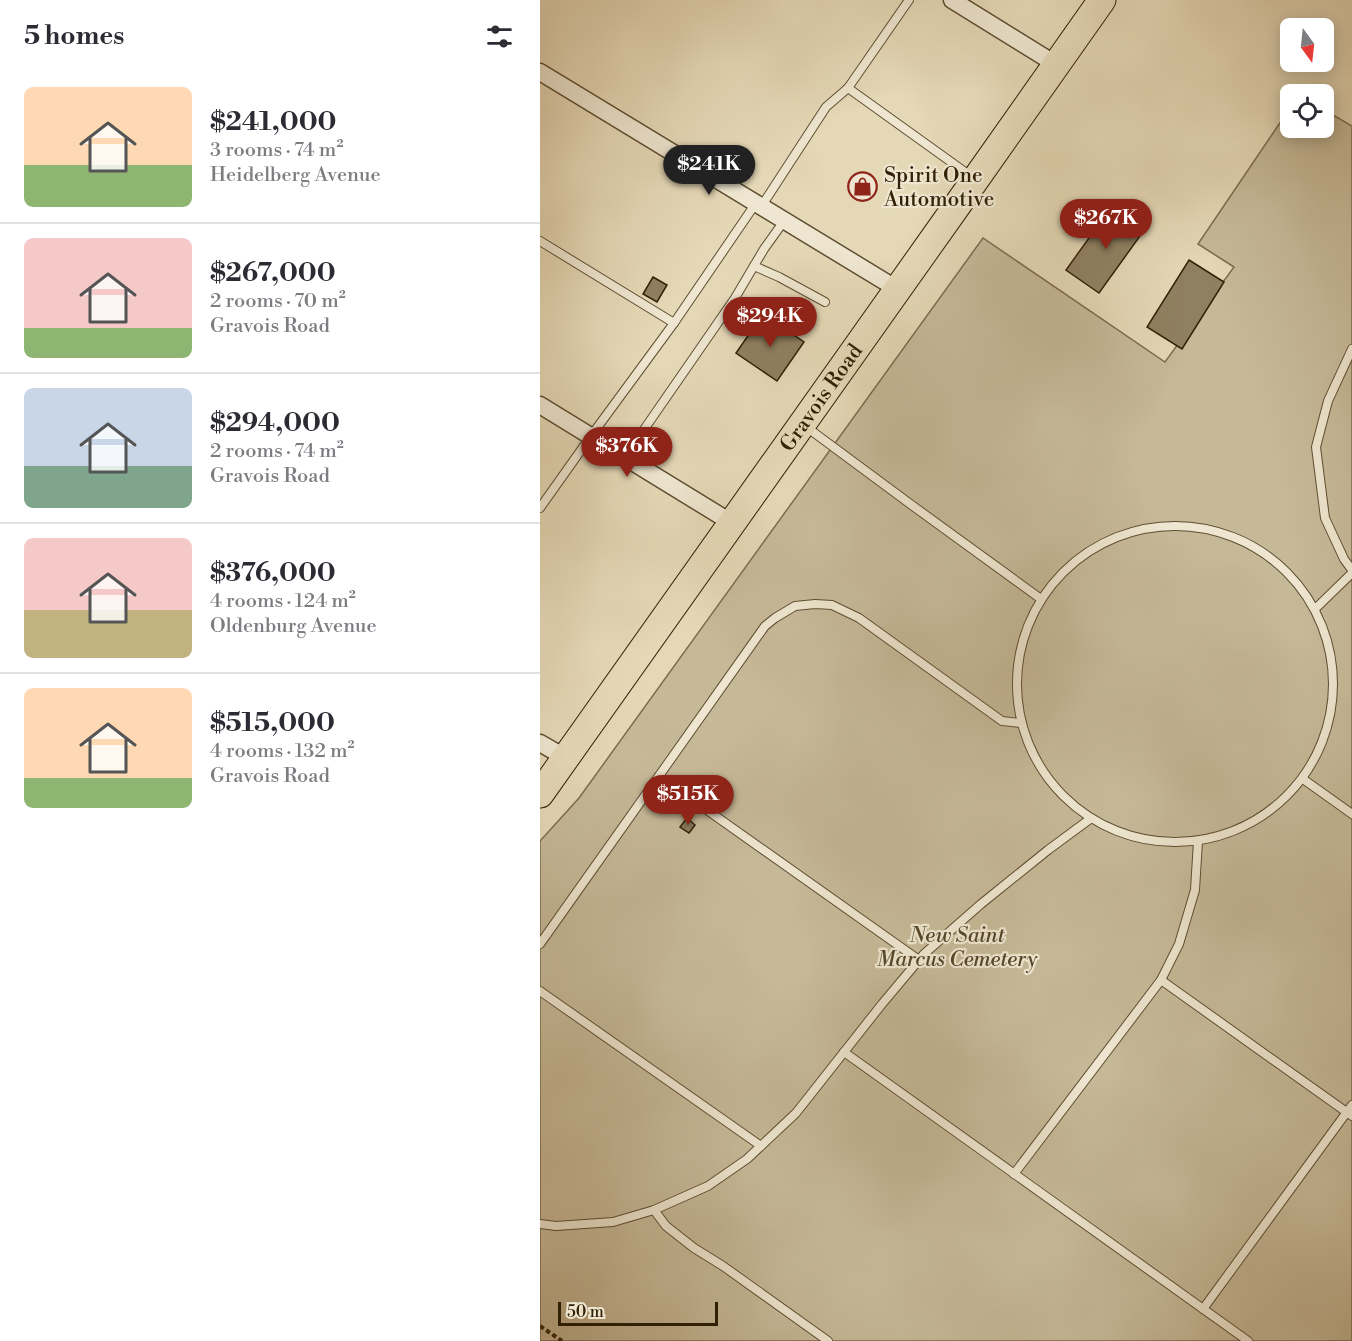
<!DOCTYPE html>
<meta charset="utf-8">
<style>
:root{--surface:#fff;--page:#f7f7f7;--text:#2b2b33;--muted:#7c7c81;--line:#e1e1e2;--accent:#8f2418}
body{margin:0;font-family:"Libre Bodoni",serif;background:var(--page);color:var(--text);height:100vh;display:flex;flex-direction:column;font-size:22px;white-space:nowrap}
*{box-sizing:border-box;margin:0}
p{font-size:20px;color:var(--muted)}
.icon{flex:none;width:33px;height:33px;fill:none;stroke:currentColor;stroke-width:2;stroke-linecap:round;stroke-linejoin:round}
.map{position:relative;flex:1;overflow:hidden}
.side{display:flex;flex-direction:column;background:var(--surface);width:540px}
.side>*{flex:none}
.needle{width:39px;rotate:165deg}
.controls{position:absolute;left:740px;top:18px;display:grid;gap:12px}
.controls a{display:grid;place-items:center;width:54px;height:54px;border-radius:9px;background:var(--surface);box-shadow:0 3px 15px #0003;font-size:30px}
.scale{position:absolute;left:18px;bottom:15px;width:160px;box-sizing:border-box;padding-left:6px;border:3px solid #312005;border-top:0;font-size:16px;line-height:21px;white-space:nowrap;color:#312005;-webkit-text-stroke:4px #eee6d0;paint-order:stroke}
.price{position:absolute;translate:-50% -51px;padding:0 14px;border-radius:21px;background:var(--accent);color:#fff;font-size:20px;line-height:39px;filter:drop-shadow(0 2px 3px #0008)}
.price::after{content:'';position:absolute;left:50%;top:36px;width:18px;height:14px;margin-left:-9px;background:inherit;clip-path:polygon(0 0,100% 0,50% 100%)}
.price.current{background:#222;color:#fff}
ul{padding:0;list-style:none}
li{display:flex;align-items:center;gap:18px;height:150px;padding:0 24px}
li+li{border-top:2px solid var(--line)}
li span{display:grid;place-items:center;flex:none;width:168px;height:120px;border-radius:9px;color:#555}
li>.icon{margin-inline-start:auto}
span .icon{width:72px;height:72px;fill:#fffc;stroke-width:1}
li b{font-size:26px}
h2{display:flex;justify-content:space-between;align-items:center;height:72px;padding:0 24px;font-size:26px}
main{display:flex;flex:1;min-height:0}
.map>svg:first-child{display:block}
.green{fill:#c6b998;stroke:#7c6c4e;stroke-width:1.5}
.building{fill:#8f8061;stroke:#312005;stroke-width:1.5}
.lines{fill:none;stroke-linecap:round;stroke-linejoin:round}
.lane-casing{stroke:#5e4e31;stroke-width:10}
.street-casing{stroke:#5e4e31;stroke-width:19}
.primary-casing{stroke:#312005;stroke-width:29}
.path{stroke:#312005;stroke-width:4;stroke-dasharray:4.5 3;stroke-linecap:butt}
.lane{stroke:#eee6d0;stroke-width:8}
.street{stroke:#eee6d0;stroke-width:16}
.primary{stroke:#e5d8b6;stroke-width:27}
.labels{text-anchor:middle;stroke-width:4.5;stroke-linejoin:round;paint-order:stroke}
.poi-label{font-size:21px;fill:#312005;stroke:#eee6d0;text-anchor:start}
.street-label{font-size:21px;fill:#312005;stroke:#eee6d0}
.park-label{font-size:21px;font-style:italic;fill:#56462a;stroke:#eee6d0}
</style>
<main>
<section class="side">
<h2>5 homes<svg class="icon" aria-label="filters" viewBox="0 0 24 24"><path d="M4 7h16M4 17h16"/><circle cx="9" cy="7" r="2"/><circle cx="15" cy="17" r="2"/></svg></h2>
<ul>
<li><span style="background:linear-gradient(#ffd9b3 65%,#8fb573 0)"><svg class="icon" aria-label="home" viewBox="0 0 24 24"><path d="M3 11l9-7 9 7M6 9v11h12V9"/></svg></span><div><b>$241,000</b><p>3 rooms · 74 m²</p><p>Heidelberg Avenue</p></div></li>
<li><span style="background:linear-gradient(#f6c9c9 75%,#8fb573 0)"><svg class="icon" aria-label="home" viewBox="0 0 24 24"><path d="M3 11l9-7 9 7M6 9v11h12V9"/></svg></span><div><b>$267,000</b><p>2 rooms · 70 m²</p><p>Gravois Road</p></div></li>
<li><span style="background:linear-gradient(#c9d6e8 65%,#7fa58c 0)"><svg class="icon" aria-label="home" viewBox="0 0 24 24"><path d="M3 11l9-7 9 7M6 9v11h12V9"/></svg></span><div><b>$294,000</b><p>2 rooms · 74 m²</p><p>Gravois Road</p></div></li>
<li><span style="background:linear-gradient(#f6c9c9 60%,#c2b280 0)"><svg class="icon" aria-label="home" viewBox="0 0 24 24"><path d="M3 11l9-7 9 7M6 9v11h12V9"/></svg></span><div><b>$376,000</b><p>4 rooms · 124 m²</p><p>Oldenburg Avenue</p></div></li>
<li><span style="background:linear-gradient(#ffd9b3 75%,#8fb573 0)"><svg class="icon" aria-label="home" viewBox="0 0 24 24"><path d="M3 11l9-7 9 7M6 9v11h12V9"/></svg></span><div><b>$515,000</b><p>4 rooms · 132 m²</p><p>Gravois Road</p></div></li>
</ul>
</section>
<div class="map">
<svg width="812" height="1341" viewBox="0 0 812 1341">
<rect width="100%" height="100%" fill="#e5d8b6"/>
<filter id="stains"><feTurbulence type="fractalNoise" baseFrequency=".00333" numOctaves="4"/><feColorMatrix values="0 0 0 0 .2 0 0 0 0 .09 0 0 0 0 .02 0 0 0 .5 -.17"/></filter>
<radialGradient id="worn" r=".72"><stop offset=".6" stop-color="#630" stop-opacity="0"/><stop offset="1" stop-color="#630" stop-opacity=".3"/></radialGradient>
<path class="green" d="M750 108V128H783V109L812 126V1341H0V841L39 798 443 238 625 362 694 267 658 244Z"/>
<g class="building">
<path d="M572 206 605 229 559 293 526 270Z"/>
<path d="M649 260 684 282 642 349 607 327Z"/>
<path d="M113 277 127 285 117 302 103 294Z"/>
<path d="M223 314 264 342 237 381 196 353Z"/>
<path d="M147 818 155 825 149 833 140 827Z"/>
</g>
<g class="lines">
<defs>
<g id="lane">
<path d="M308 88 432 177"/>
<path d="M221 207 286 107 308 88 369 0"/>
<path d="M0 241 134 323"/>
<path d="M214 266 239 277 285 302"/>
<path d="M812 349 788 401 776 447 785 518 804 559 812 570"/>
<path d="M265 426 373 506 501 599"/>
<path d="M85 457 195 298 224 249 244 221"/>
<path d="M0 508 51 436 134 323 216 203"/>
<circle cx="635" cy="684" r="158"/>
<path d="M775 609 812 573"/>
<path d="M119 776 379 960"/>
<path d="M763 779 812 814"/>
<path d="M0 944 225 626 235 618 255 606 275 604 292 605 319 618 462 721 481 723"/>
<path d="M621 980 812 1116"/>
<path d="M0 991 221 1146"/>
<path d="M304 1052 708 1341"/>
<path d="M474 1174 621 980 639 944 655 890 658 841"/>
<path d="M114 1210 126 1226 154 1248 183 1266 288 1341"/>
<path d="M0 1224 16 1226 73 1222 114 1210 168 1186 207 1159 256 1113 342 1004 384 954 441 904 508 850 550 819"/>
<path d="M663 1309 812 1105"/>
</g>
<g id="street">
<path d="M412 0 517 65"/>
<path d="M0 72 357 289"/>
<path d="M0 405 192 523"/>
<path d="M0 743 26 758"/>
</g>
<g id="primary">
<path id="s1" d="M0 794 416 207 562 0"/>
</g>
</defs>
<use href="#lane" class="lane-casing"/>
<use href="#street" class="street-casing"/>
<use href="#primary" class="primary-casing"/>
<path class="path" d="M0 1326 22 1341"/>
<use href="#lane" class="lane"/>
<use href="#street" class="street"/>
<use href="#primary" class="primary"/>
</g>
<defs>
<symbol id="shop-ring" viewBox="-11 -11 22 22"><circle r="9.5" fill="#eee6d0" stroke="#8f2418" stroke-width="1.5"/><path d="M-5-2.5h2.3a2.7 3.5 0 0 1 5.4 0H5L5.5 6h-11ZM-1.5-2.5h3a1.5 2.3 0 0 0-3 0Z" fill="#8f2418"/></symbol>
</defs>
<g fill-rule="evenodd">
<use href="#shop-ring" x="306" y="170" width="33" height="33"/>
</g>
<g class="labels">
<g class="poi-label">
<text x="344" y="182">Spirit One<tspan x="344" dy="24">Automotive</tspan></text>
</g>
<g class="street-label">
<text dy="7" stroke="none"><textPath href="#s1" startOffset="486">Gravois Road</textPath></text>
</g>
<g class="park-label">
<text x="417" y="942">New Saint<tspan x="417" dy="24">Marcus Cemetery</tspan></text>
</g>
</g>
<rect width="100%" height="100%" filter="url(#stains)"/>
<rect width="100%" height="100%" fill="url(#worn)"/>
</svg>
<div class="controls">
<a><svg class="needle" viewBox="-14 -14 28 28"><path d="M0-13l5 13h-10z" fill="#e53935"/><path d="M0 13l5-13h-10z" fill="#7c7c81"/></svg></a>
<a><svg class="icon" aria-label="locate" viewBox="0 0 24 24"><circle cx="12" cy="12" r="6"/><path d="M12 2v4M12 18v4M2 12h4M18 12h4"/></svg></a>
</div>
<div class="scale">50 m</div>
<b class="price current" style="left:169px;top:196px">$241K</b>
<b class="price" style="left:566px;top:250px">$267K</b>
<b class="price" style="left:230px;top:348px">$294K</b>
<b class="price" style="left:87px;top:478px">$376K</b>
<b class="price" style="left:148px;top:826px">$515K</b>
</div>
</main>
